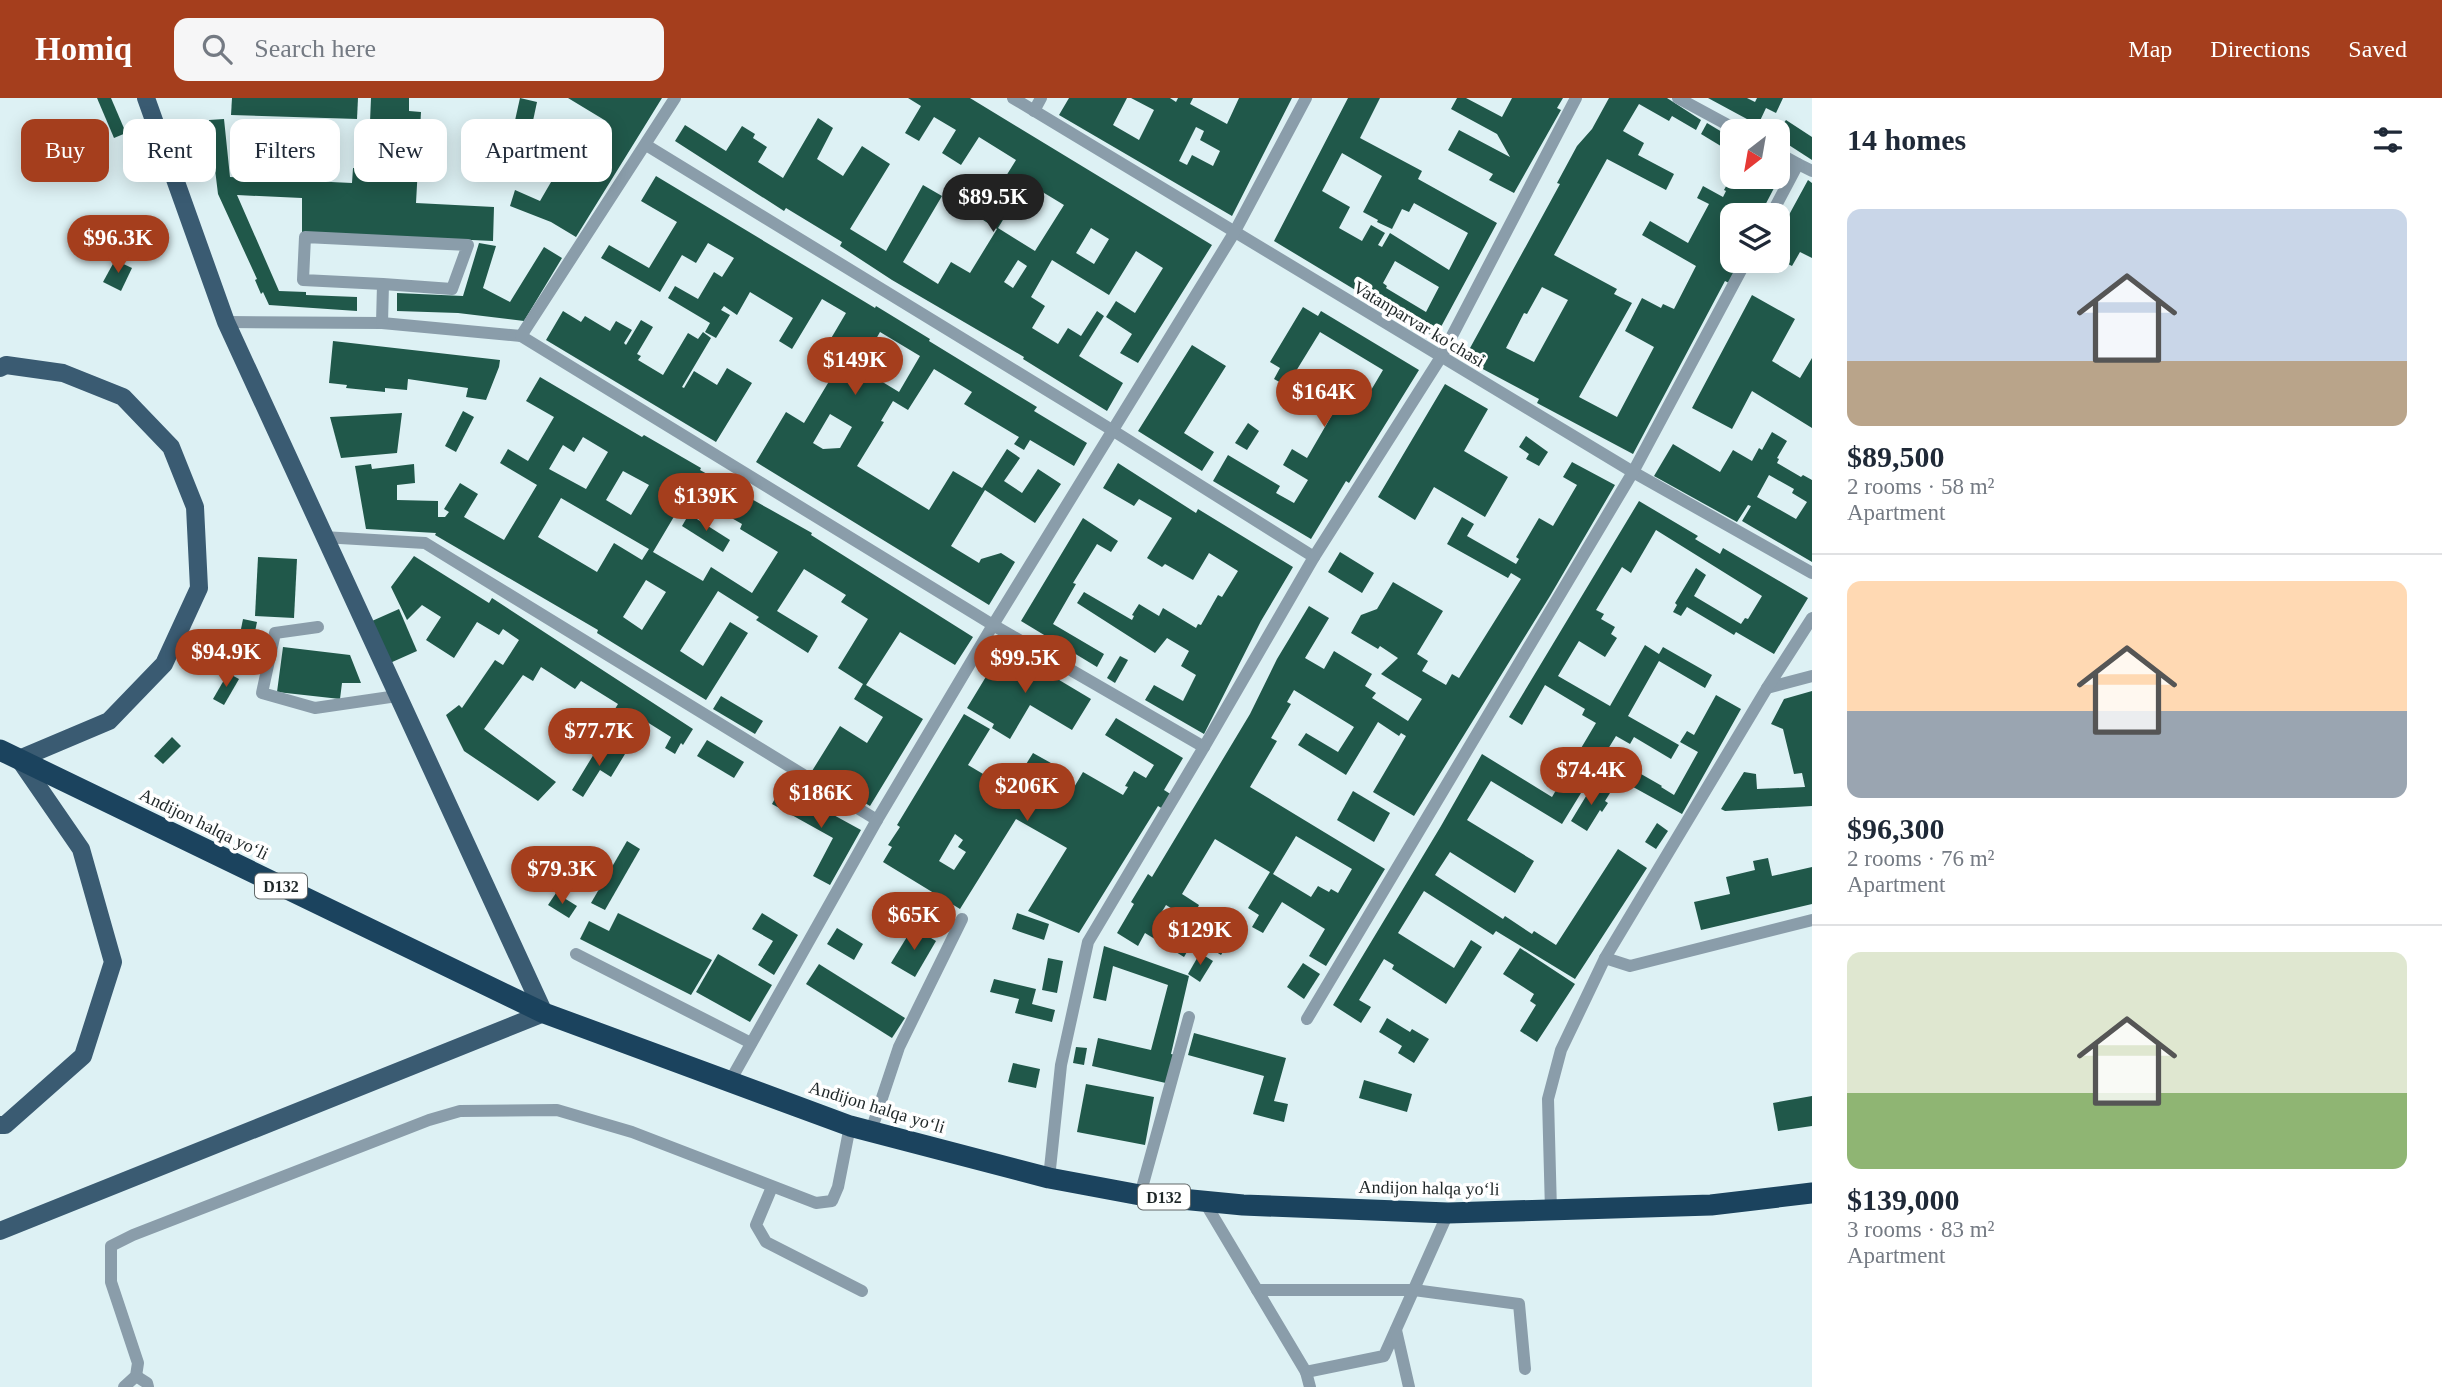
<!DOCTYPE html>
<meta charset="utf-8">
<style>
:root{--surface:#fff;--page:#f6f6f7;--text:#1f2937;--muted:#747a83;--line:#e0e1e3;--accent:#a53e1d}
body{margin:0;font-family:"Times New Roman",serif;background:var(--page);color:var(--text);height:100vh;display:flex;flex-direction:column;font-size:26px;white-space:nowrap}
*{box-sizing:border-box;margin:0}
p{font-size:23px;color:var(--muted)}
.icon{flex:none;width:38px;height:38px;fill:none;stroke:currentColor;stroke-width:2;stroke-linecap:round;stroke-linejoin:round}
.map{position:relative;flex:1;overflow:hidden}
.panel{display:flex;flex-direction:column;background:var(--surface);width:630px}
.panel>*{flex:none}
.hud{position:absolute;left:21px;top:21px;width:665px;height:63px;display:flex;gap:14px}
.needle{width:46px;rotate:211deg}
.controls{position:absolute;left:1720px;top:21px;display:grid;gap:14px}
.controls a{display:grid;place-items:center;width:70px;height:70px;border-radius:14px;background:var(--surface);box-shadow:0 4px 18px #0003;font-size:35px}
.price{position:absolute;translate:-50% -60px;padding:0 16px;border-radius:24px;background:var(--accent);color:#fff;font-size:23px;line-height:46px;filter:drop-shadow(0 2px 4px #0008)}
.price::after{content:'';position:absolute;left:50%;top:42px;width:21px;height:16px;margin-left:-10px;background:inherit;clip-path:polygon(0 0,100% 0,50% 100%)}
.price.active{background:#222;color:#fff}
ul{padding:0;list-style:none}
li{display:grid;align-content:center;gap:14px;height:371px;padding:0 35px}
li+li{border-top:2px solid var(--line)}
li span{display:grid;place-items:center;height:217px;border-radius:14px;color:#555}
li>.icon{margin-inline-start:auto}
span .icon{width:126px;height:126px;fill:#fffc;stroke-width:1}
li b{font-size:30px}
h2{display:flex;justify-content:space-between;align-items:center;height:84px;padding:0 35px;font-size:30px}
.chip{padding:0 24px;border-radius:14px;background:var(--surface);box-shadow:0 4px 18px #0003;font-size:24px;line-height:63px}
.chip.active{background:var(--accent);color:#fff}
header{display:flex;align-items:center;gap:42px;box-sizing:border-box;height:98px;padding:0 35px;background:var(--accent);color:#fff}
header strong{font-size:33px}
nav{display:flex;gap:38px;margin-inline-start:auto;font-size:24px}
.search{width:490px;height:63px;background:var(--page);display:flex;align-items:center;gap:18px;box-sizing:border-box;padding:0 24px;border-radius:14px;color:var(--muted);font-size:26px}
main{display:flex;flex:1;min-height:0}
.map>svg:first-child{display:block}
.building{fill:#20584a;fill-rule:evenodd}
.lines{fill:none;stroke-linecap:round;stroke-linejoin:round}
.lane{stroke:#8a9daa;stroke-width:12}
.primary{stroke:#3a5b72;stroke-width:18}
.highway{stroke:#1b435e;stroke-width:21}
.labels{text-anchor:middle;stroke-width:7;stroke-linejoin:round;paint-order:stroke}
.shield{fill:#fff;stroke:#626868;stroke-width:2}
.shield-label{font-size:16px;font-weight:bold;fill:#1f2728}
.street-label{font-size:18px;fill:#1f2728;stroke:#fff}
</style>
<header>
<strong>Homiq</strong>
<div class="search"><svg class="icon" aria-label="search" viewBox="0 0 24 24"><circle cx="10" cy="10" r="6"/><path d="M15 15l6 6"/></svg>Search here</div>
<nav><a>Map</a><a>Directions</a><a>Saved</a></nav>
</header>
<main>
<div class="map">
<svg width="1812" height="1289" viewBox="0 0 1812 1289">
<rect width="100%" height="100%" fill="#ddf1f4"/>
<g class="building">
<path d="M97 0H111L126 35 114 40Z"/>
<path d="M232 0H358L357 21 231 17Z"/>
<path d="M371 0H409V13L421 14 416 105 494 109 493 143 302 134V100L237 97 279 193 306 194V197L357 199V213L269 207 263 194 261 196 255 182 257 181 218 96 209 22 224 21 230 79 352 85 353 70 368 71Z"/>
<path d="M520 0 537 4 521 79 503 76Z"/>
<path d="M568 0H662L576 139 551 124 510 108 515 92 540 103 558 72 576 82 577 78 574 76 606 23Z"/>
<path d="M908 0H970L1212 147 1138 265 1120 255 1132 236 1106 219 1116 203 1135 215 1163 170 1136 153 1109 197 1052 162 1031 199 1045 208 1032 230 1058 246 1068 230 1081 238 1097 213 1104 218 1079 258 1123 285 1107 313 1023 261 1024 259 892 182 840 148 842 144 786 110 784 113 675 43 685 27 726 53 742 28 755 36 753 40 767 49 758 64 783 80 818 20 833 30 817 61 843 78 862 48 890 66 850 131 886 153 923 87 942 98 903 164 938 186 951 164 970 175 997 131 980 120 1016 62 979 39 961 67 942 55 956 32 934 19 919 43 905 35 921 8ZM1026 84 1064 107 1035 153 998 130ZM1091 130 1109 141 1094 166 1076 155ZM1018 162 1027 168 1013 190 1004 184Z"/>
<path d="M1069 0H1127L1113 27 1139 42 1154 12 1131 0H1170L1176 4 1178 0H1193L1190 6 1227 26 1239 0H1292L1232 118 1059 17ZM1196 29 1204 33 1200 42 1220 53 1213 68 1192 57 1187 67 1179 63Z"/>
<path d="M1348 0H1380L1360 40 1422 73 1418 81 1497 125 1435 240 1274 143ZM1342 55 1382 78 1363 114 1378 122 1377 124 1392 131 1402 111 1409 114 1414 105 1468 135 1449 172 1390 135 1382 149 1378 147 1385 135 1371 127 1362 143 1339 130 1350 109 1322 93ZM1395 163 1439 189 1426 214 1386 190 1387 188 1383 185Z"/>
<path d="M1457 0H1466L1502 19 1512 0H1563L1557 10 1561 12 1514 95 1489 82 1493 76 1448 52 1459 32 1510 59 1497 36 1451 11Z"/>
<path d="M1609 0H1667L1701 22 1696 32 1672 18 1669 23 1639 6 1623 33 1644 45 1638 57 1674 76 1666 92 1607 61 1554 157 1617 191 1614 196 1632 205 1579 299 1617 319 1654 249 1625 233 1642 200 1661 210 1663 206 1674 211 1696 168 1642 137 1650 123 1688 145 1709 106 1697 100 1703 88 1723 99 1726 93 1724 92 1731 79 1753 90 1759 79H1778V63L1786 67 1760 117H1732V163H1740L1729 185 1725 183 1633 356 1537 305 1539 301 1464 261 1560 86 1557 85 1577 48 1592 31ZM1542 189 1568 202 1534 264 1506 250 1524 215 1527 216Z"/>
<path d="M1708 0H1747L1755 4 1757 0H1783L1776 15 1766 10 1758 27Z"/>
<path d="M1786 22 1812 39V62L1778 40V33Z"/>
<path d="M1707 25 1732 40V47L1729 53 1701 36Z"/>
<path d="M656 78 875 210 876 208 930 241 929 243 1037 309 1034 313 1087 345 1074 368 1030 342 1024 352 1014 346 1019 339 964 306 972 294 934 271 908 312 893 303 881 323 884 324 857 368 929 412 953 373 982 390 1007 351 1020 360 1004 383 1022 395 1038 371 1061 386 1035 425 985 392 951 448 979 465 981 461 1001 455 1015 464 989 507 756 364 786 314 804 325 843 260 899 294 920 258 880 234 872 248 857 239 838 264 823 254 846 215 822 201 792 251 779 243 793 220 750 194 737 217 724 208 721 212 730 217 716 240 705 234 710 225 668 200 675 188 698 201 714 174 722 179 734 160 708 145 696 165 682 157 660 194 601 160 609 147 649 170 677 124 641 103ZM830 316 852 329 840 350 823 351 813 345Z"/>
<path d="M1808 82 1812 85V160L1800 154 1792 168 1778 161V148L1781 143 1778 141V137Z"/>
<path d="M479 145 496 148 483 190 510 204 544 149 562 160 524 223 458 215 397 213V195L463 198Z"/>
<path d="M115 162 132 170 121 193 103 184Z"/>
<path d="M1752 197 1795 221 1772 263 1800 280 1812 260V330L1752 293 1732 331 1692 310Z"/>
<path d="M1303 209 1318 218 1321 213 1419 272 1349 385 1346 383 1311 441 1213 383 1228 357 1280 388 1276 395 1294 405 1308 382 1283 367 1292 351 1307 360 1340 303 1358 314 1383 272 1320 234 1293 278 1289 275 1283 286 1274 281 1280 270 1270 264Z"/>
<path d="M563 213 581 224 585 218 610 233 616 223 632 232 624 245 626 247 641 222 653 229 637 256 641 258 638 262 663 277 688 235 698 241 703 234 711 240 682 289 684 290 694 273 717 287 727 270 752 285 716 344 546 242Z"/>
<path d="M333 243 500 262 499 269 486 302 466 299 468 290 408 281 407 292 385 290V294L346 290 347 287 329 285Z"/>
<path d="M1192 247 1226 268 1184 335 1214 354 1202 373 1138 333Z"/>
<path d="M540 279 642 339 644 337 701 370 700 372 812 435 811 437 973 539 955 567 900 534 866 587 923 621 870 708 812 673 840 628 867 645 883 619 854 601 863 586 838 570 868 521 841 504 846 497 804 471 777 513 818 538 808 555 756 522 759 519 718 493 680 553 703 568 730 524 748 535 706 602 597 535 598 532 435 437 436 435 366 431 355 368 371 366 372 371 414 366 415 385 397 387V402L438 403V419H445L449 414 444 411 460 385 478 396 464 419 504 442 537 387 500 365 508 351 528 363 554 319 526 303ZM583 339 608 354 586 391 549 371 563 347 574 354ZM623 373 649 387 631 417 606 402ZM688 395 742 426 740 431 778 454 752 495 711 469 703 483 653 454ZM561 400 649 451 642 462 614 445 597 474 538 439ZM646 482 666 494 642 532 623 519Z"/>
<path d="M1304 284 1331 300 1323 313 1293 294Z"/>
<path d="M1445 286 1488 311 1464 353 1508 379 1485 419 1434 389 1415 422 1378 399Z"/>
<path d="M463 313 474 319 456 354 445 348Z"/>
<path d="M402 315 397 355 341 360 330 319Z"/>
<path d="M1248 325 1259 333 1247 352 1235 345Z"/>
<path d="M1772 334 1787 343 1777 360 1779 361 1777 365 1801 379 1803 377 1812 382V464L1742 423 1751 408 1748 407 1737 424 1654 378 1673 346 1720 374 1733 352 1752 363 1759 350 1762 352ZM1769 377 1794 391 1792 395 1807 404 1796 421 1757 399Z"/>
<path d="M1526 338 1548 354 1539 368 1526 361 1529 356 1519 349Z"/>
<path d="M1572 364 1615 387 1550 498 1414 718 1373 694 1406 638 1401 635 1399 638 1378 624 1346 677 1298 647 1306 635 1338 654 1354 629 1294 592 1287 604 1291 606 1271 640 1277 643 1250 689 1385 771 1326 868 1309 858 1325 831 1282 804 1263 835 1252 829 1259 817 1248 810 1270 774 1215 741 1182 796 1199 807 1197 811 1208 817 1201 829 1166 807 1158 820 1194 842 1184 859 1145 835 1138 848 1117 835 1134 806 1131 804 1148 776 1152 779 1250 616 1277 561 1309 508 1329 520 1305 560 1324 571 1334 553 1357 567 1372 576 1365 588 1376 595 1372 600 1408 623 1422 601 1381 576 1398 560 1380 548 1378 551 1351 535 1361 517 1377 511 1393 484 1443 513 1417 556 1428 563 1422 573 1446 587 1452 576 1459 580 1521 481 1511 475 1508 480 1447 446 1462 419 1474 426 1467 438 1516 466 1519 461 1516 459 1539 420 1553 428 1577 387 1563 379ZM1296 738 1352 771 1338 795 1331 791 1329 794 1318 788 1311 799 1273 776Z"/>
<path d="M1118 365 1196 415 1198 411 1293 469 1261 523 1204 636 1145 602 1154 587 1183 603 1196 577 1181 568 1189 553 1167 540 1155 555 1077 505 1084 494 1132 522 1134 518 1132 517 1139 506 1159 518 1163 510 1196 530 1198 526 1201 527 1218 497 1222 499 1238 473 1209 455 1193 482 1165 466 1162 469 1147 460 1172 420 1139 401 1134 408 1103 390Z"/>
<path d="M1639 403 1698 438 1695 441 1720 456 1723 450 1808 500 1774 556 1736 534 1734 537 1687 509 1681 518 1673 514 1677 507 1675 505 1696 470 1706 477 1694 498 1741 526 1745 520 1748 521 1762 498 1656 432 1631 475 1622 469 1596 512 1604 516 1601 521 1615 529 1611 536 1617 540 1605 559 1579 543 1558 578 1610 608 1645 547 1659 556 1663 549 1712 577 1705 590 1659 563 1628 618 1679 647 1671 661 1634 639 1630 646 1616 638 1562 726 1491 683 1467 722 1534 763 1515 795 1450 754 1435 777 1503 821 1505 818 1532 836 1534 833 1556 847 1618 751 1647 770 1575 881 1496 833 1493 837 1424 793 1398 835 1454 870 1471 842 1482 849 1446 906 1392 871 1394 867 1384 861 1359 902 1371 909 1361 925 1333 907 1441 728 1482 656 1552 699 1596 625 1582 617 1585 611 1545 587 1522 627 1509 619Z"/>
<path d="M689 416 730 442 723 454 682 428Z"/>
<path d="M1083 420 1118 443 1111 454 1097 446 1073 485 1076 486 1053 526 1104 556 1097 569 1021 523Z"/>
<path d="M1340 454 1374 475 1362 495 1328 474Z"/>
<path d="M414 458 489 505 492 500 693 631 683 647 681 645 675 656 665 650 671 639 647 624 629 653 600 635 618 606 581 583 575 591 541 569 533 583 523 577 484 631 556 684 538 703 464 653 446 617 459 607 462 610 495 562 503 567 519 542 503 531 499 537 477 524 454 560 426 542 441 519 422 507 407 522 391 489Z"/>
<path d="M258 459 297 461 294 520 255 518Z"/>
<path d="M399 511 417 553 390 565 372 523Z"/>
<path d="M243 521 257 524 248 568 234 566Z"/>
<path d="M283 549 350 557 361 585H342L340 601 277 594Z"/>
<path d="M1004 549 1091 601 1072 632 1030 607 1010 641 992 630 994 626 967 610Z"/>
<path d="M1120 558 1128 562 1115 585 1107 580Z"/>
<path d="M228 575 239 581 224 607 213 601Z"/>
<path d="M1812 593V708L1725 713 1721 711 1744 674 1756 676 1757 691 1805 689 1802 675 1794 676 1783 631 1771 626 1784 601Z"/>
<path d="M1716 597 1741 611 1682 716 1606 674 1613 660 1662 688 1661 689 1674 697 1698 654 1680 644 1687 633 1694 637Z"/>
<path d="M721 598 763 623 755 636 713 611Z"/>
<path d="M964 616 990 631 968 667 1010 692 1033 655 1051 665 1037 687 1066 703 1083 674 1123 697 1128 689 1125 688 1134 673 1146 680 1154 667 1105 637 1116 620 1183 660 1164 692 1172 697 1163 711 1158 708 1079 835 1028 813 1067 750 1016 721 960 811 883 764 892 749 888 747 900 729 897 727ZM955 736 963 742 958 749 966 754 954 772 939 763Z"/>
<path d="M172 639 181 648 163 666 154 658Z"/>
<path d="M707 642 744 664 734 680 697 658Z"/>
<path d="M600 646 611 653 613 649 625 656 611 679 600 672 583 699 572 692Z"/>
<path d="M1594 685 1610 695 1605 703 1608 705 1602 714 1600 712 1587 733 1571 723Z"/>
<path d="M783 686 800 695 799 698 861 732 830 787 813 778 833 740 772 706Z"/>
<path d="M1353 693 1390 715 1374 744 1337 722Z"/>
<path d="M1657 725 1668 733 1656 751 1645 744Z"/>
<path d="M627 743 640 751 605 812 591 805Z"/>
<path d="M1768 760 1772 778 1812 769V806L1701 832 1694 804 1730 796 1726 779 1755 772 1753 763Z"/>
<path d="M556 795 577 808 569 820 548 807Z"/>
<path d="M618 815 712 862 691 897 580 841 589 823 609 833Z"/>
<path d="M762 815 798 837 774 877 758 867 773 843 752 831Z"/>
<path d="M1017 815 1049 826 1044 842 1012 831Z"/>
<path d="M1222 819 1238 829 1221 857 1205 847Z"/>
<path d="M913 829 936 843 915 879 891 865Z"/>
<path d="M837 830 863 846 854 862 827 846Z"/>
<path d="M1104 848 1189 878 1171 956 1176 957 1170 986 1092 968 1098 940 1151 952 1168 887 1113 868 1106 903 1093 900Z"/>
<path d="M1520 850 1575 886 1537 944 1520 933 1536 907 1530 903 1534 896 1503 876Z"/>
<path d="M1200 855 1213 863 1200 884 1188 876Z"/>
<path d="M718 856 772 887 750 924 696 894Z"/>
<path d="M1048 860 1063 863 1057 895 1042 892Z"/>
<path d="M1303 865 1320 876 1304 901 1287 889Z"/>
<path d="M819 866 905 920 892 940 806 886Z"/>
<path d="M994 881 1036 891 1032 906 1055 912 1052 924 1015 915 1019 901 990 894Z"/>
<path d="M1387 920 1410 934 1412 931 1429 941 1414 965 1398 955 1402 948 1379 934Z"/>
<path d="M1194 935 1286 960 1274 1003 1288 1006 1284 1024 1253 1016 1264 978 1188 957Z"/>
<path d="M1076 949 1087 950 1084 967 1073 965Z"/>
<path d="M1013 965 1040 971 1036 990 1008 984Z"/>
<path d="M1364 982 1412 996 1407 1014 1359 1000Z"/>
<path d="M1086 986 1154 999 1145 1047 1077 1034Z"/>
<path d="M1812 998V1028L1778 1033 1773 1005Z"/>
</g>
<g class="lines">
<g class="lane">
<path d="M1013 0 1633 374 1812 475"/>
<path d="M1678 0 1739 33"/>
<path d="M1034 13 1041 0"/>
<path d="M646 47 1112 332 1314 459"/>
<path d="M1798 66 1812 73"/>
<path d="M1771 117 1798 66 1778 55"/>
<path d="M226 224 382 225 521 238 993 527 1204 649"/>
<path d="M382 225 383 186 303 182 305 139 468 147 452 191 383 186"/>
<path d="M521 238 675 0"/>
<path d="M323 439 425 445 877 722"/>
<path d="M318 529 275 535 262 595 315 610 397 598"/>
<path d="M1767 590 1812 578"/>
<path d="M576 856 751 945"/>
<path d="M1605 860 1630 868 1812 822"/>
<path d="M1307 921 1633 374 1746 163"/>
<path d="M729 985 877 722 993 527 1234 135 1306 0"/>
<path d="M871 1033 899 949 962 821"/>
<path d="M1049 1080 1061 967 1088 844 1204 649 1314 459 1441 259 1576 0"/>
<path d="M772 1089 756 1127 766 1144 862 1193"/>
<path d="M1140 1097 1189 919"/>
<path d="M1204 1103 1306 1274 1384 1258 1448 1115"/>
<path d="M1551 1113 1548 1001 1561 952 1605 860 1767 590 1812 520"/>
<path d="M1257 1192H1414L1519 1206 1525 1271"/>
<path d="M1396 1232 1409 1289"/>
<path d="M1306 1274 1310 1289"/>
<path d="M136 1278 147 1285 148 1289"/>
<path d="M124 1289 136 1278 138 1265 111 1184V1148L133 1137 429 1022 460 1013 557 1012 632 1034 816 1105 832 1103 838 1089 850 1028"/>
</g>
<g class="primary">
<path d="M0 270 6 267 63 275 123 299 171 349 195 409 199 490 164 566 109 623 19 661 81 751 113 864 83 958 5 1027H0"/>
<path d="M0 1133 544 915 226 224 146 0"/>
</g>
<path class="highway" d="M0 652 544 915 850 1028 1049 1080 1140 1097 1243 1107 1448 1115 1711 1107 1812 1095"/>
</g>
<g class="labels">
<g class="shield">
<rect x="255" y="775.5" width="52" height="25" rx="5"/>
<rect x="1138" y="1086.5" width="52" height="25" rx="5"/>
</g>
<g class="shield-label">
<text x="281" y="794">D132</text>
<text x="1164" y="1105">D132</text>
</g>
<g class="street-label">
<text transform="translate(1419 226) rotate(31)" y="6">Vatanparvar ko'chasi</text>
<text transform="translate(204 726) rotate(26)" y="6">Andijon halqa yo‘li</text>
<text transform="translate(877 1009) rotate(17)" y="6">Andijon halqa yo‘li</text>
<text transform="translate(1429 1090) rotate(1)" y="6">Andijon halqa yo‘li</text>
</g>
</g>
</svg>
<div class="controls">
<a><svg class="needle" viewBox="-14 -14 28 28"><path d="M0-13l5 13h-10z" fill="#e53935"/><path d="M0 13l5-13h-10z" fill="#747a83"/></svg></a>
<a><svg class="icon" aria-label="layers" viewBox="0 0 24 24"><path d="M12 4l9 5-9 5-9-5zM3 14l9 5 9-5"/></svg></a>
</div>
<b class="price active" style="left:993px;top:136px">$89.5K</b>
<b class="price" style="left:118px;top:177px">$96.3K</b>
<b class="price" style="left:855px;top:299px">$149K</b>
<b class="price" style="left:1324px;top:331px">$164K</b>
<b class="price" style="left:706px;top:435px">$139K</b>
<b class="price" style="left:226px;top:591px">$94.9K</b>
<b class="price" style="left:1025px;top:597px">$99.5K</b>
<b class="price" style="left:599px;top:670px">$77.7K</b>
<b class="price" style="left:1591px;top:709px">$74.4K</b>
<b class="price" style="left:1027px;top:725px">$206K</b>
<b class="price" style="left:821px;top:732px">$186K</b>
<b class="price" style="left:562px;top:808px">$79.3K</b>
<b class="price" style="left:914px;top:854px">$65K</b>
<b class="price" style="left:1200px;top:869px">$129K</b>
<div class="hud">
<a class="chip active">Buy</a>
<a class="chip">Rent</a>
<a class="chip">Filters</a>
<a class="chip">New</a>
<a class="chip">Apartment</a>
</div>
</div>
<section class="panel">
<h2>14 homes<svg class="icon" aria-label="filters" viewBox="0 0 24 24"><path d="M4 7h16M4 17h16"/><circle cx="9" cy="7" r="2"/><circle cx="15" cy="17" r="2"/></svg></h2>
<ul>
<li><span style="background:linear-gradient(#c9d6e8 70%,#b9a48a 0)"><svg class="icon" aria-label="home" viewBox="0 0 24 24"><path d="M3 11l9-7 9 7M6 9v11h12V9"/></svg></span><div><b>$89,500</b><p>2 rooms · 58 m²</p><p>Apartment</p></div></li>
<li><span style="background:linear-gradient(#ffd9b3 60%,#9aa5b1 0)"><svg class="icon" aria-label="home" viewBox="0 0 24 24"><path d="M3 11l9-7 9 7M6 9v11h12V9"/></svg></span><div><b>$96,300</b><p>2 rooms · 76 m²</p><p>Apartment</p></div></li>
<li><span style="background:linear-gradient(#dfe7d0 65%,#8fb573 0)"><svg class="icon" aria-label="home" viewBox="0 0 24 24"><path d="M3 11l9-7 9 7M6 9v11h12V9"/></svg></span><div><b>$139,000</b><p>3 rooms · 83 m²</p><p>Apartment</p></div></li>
</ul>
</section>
</main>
